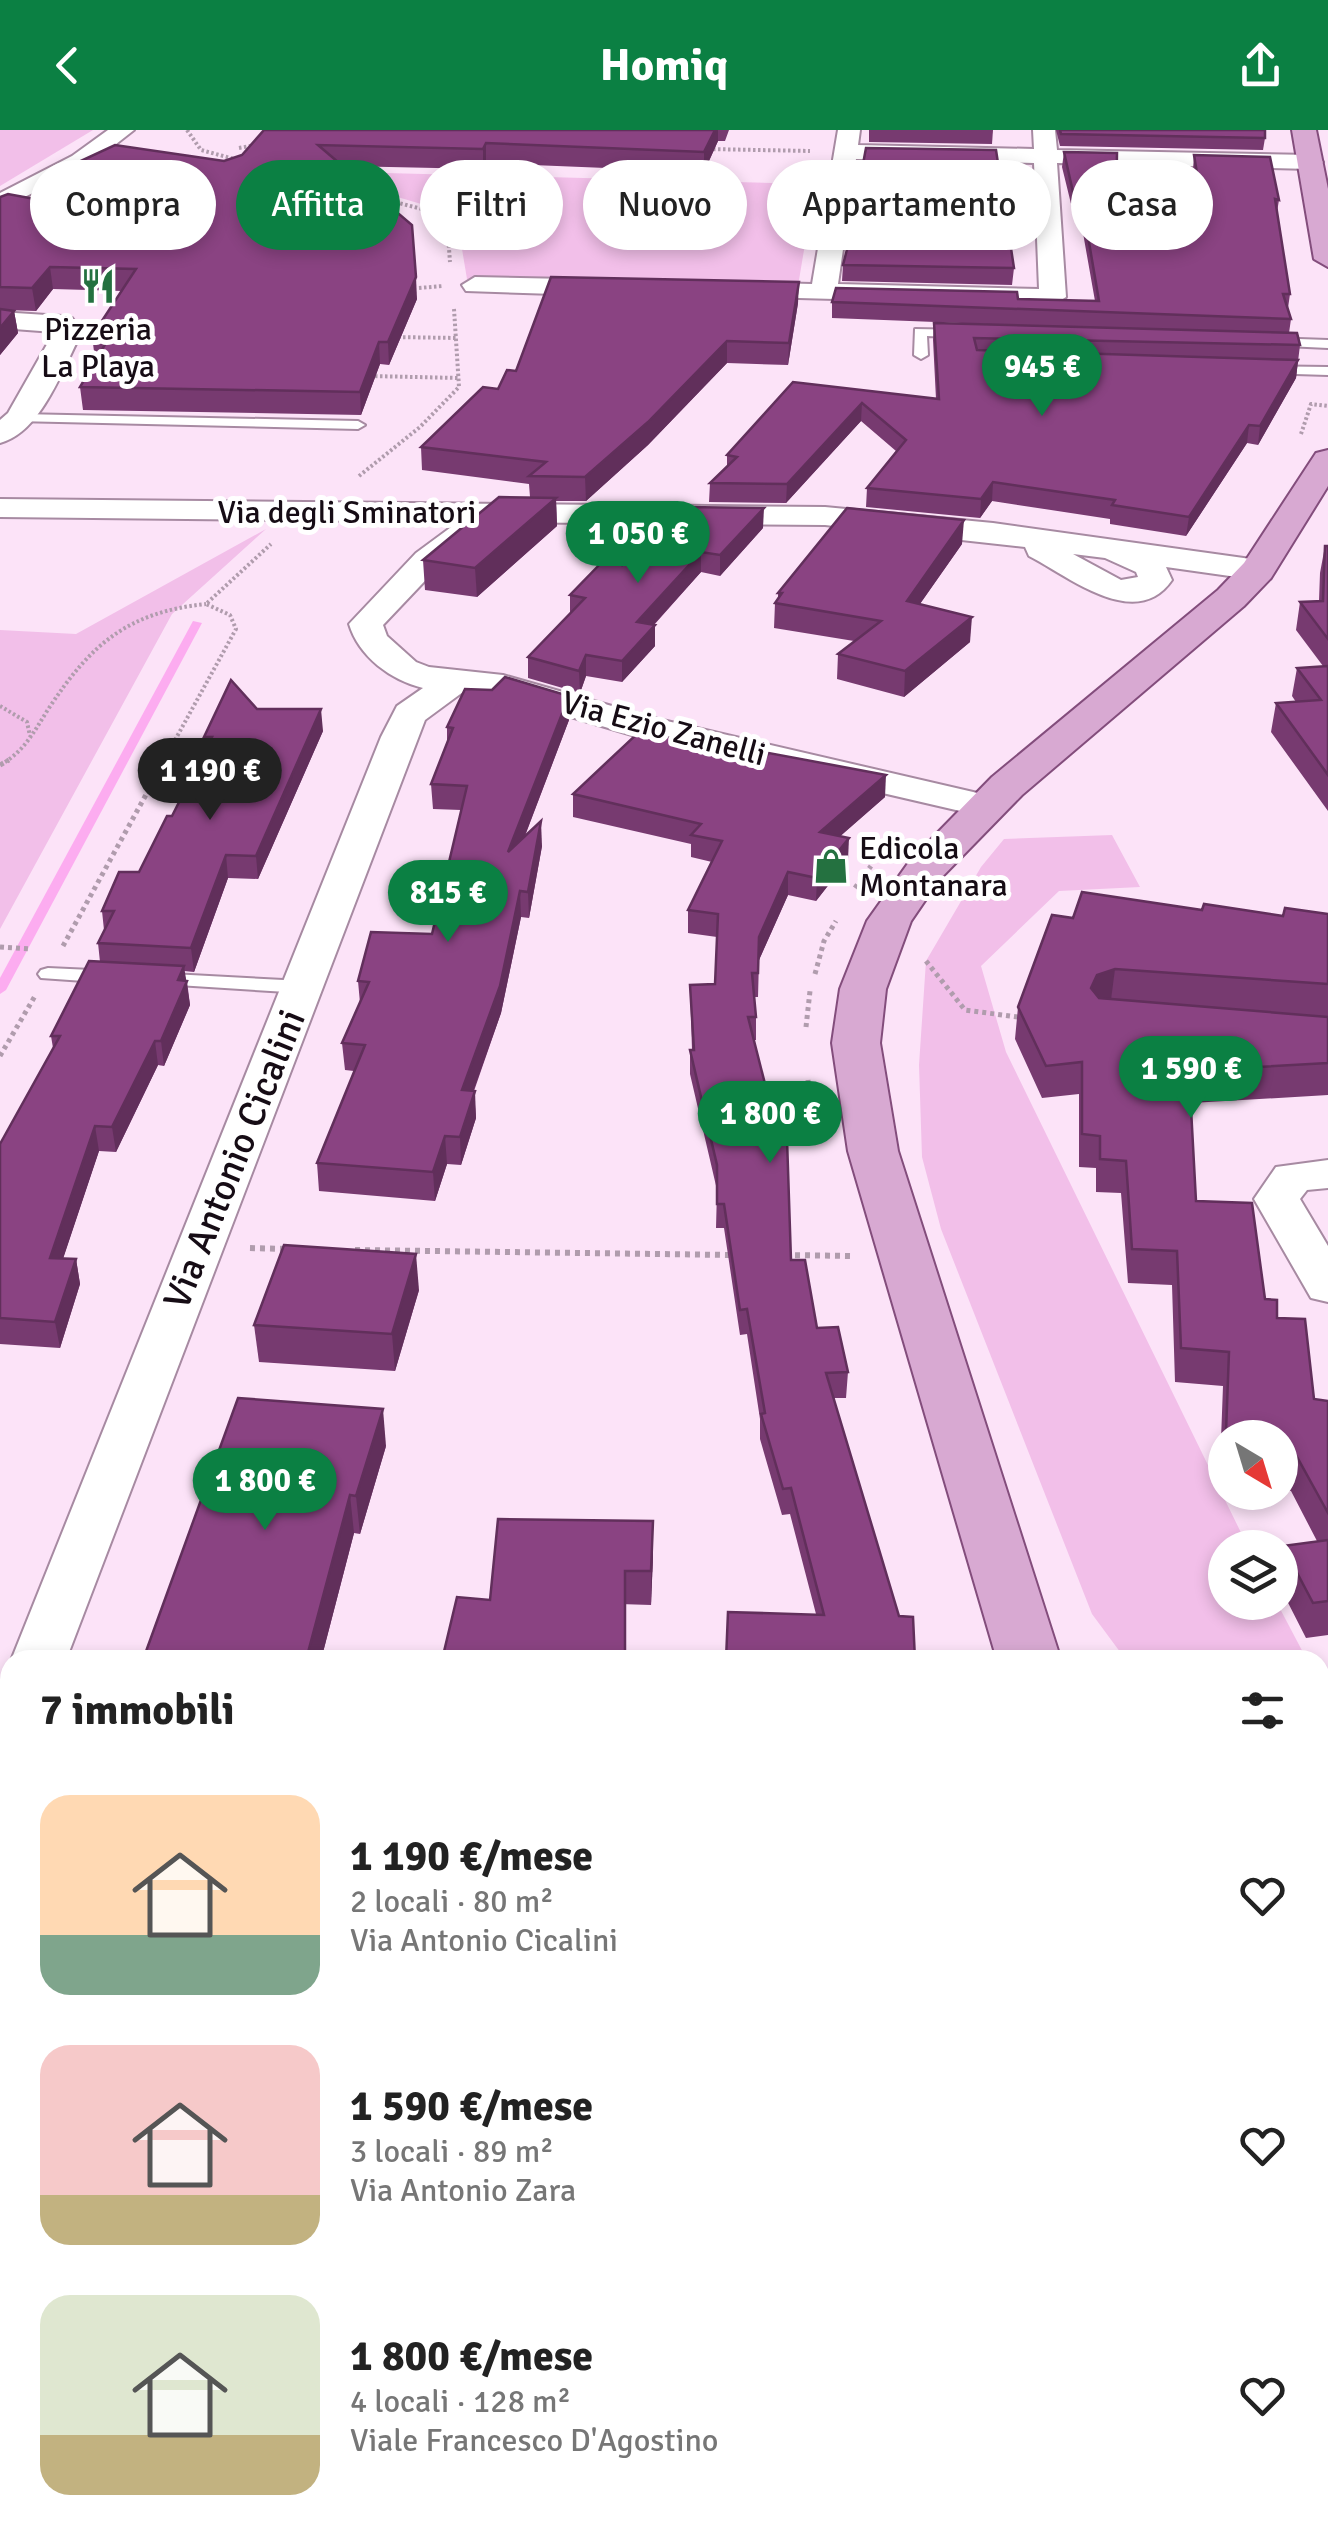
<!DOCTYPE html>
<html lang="it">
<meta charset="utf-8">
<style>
:root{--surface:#fff;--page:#f2f2f2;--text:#222;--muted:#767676;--accent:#0b8043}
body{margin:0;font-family:Signika,sans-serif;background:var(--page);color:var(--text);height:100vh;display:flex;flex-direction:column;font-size:38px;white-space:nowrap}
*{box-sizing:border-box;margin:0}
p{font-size:32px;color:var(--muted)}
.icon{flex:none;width:55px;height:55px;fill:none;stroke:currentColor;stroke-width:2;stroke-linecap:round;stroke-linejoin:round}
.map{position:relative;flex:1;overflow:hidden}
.drawer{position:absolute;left:0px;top:1520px;width:1330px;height:890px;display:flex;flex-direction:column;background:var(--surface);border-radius:30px 30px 0 0;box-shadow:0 5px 15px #0003}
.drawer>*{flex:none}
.banner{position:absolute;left:30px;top:30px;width:1270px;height:90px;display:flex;gap:20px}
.needle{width:65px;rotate:142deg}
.tools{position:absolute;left:1208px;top:1290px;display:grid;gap:20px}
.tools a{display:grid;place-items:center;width:90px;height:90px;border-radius:50%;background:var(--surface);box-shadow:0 5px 15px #0003;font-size:50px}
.price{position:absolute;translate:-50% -85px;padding:0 22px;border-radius:35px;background:var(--accent);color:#fff;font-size:32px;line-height:65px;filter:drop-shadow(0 2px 5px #0008)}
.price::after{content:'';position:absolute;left:50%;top:60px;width:30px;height:22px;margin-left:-15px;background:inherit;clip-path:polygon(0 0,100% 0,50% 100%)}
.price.on{background:#222;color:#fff}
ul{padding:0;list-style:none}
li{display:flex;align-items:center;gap:30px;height:250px;padding:0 40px}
li span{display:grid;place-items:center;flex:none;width:280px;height:200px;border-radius:30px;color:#555}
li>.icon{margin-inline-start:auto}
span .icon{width:120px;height:120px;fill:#fffc;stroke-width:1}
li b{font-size:42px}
h2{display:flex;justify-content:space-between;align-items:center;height:120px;padding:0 40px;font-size:42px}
.pill{padding:0 35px;border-radius:45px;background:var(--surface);box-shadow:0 5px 15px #0003;font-size:35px;line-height:90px}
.pill.on{background:var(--accent);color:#fff}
header{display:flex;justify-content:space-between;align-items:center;height:130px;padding:0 40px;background:var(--accent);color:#fff;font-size:45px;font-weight:700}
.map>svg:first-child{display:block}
.green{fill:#f2bfe9}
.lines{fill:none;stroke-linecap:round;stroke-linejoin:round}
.stream{fill:#fcacf0;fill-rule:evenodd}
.service-casing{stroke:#a78aa2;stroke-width:4}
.minor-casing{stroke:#a78aa2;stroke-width:4}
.tertiary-casing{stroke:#a78aa2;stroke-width:4}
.primary-casing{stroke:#834d7c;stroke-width:4}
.path-far3{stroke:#b09cad;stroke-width:4;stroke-dasharray:2.5 2.5;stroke-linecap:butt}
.path-far2{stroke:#b09cad;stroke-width:5;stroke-dasharray:4 4;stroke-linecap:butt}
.path-far1{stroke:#b09cad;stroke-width:6;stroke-dasharray:5 5;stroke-linecap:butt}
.path{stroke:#b09cad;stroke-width:9;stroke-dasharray:6 6;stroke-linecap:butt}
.service{fill:#fff;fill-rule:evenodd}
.minor{fill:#fff;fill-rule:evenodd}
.tertiary{fill:#fff;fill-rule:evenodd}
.primary{fill:#d8a9d2;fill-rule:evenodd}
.wall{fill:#773a70}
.shaded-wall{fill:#612f5b}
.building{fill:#8a4382;stroke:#612f5b;stroke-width:2.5}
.labels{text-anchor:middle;stroke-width:10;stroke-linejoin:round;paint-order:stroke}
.far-poi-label{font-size:32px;fill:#160c15;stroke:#fff}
.far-street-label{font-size:32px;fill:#160c15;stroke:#fff}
.street-label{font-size:38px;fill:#160c15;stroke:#fff}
</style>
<header><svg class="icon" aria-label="back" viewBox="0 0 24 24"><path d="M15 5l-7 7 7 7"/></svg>Homiq<svg class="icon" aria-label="share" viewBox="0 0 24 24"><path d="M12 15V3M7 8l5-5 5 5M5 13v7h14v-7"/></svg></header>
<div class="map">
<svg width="1328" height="2410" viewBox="0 0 1328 2410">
<rect width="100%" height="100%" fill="#fce3f8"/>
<g class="green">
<path d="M0 0H93L0 56Z"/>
<path d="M309 41 815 54 798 156 467 149 458 95 445 81Z"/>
<path d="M266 399 172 484 0 799V500L76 504Z"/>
<path d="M1112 705 1140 757 1059 761 981 836 1006 922 1248 1417 1225 1418V1472L1277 1473 1307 1530H1126L1092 1484 941 1099 922 1027 919 935 926 831 981 737 1004 709Z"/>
<path d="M0 1871H10V2400H1165L1167 2410H0Z"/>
</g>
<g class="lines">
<path class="stream" d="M193 491 202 493 6 860 0 864V848Z"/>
<defs>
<g id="service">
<path d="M915 199 968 200 975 204 968 208 927 206 928 225 921 229 914 225Z"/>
<path d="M1268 208 1328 210V218L1263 215 1261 212Z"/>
<path d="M1261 236 1328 237V245L1266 243 1259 239Z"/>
<path d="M20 284 358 291 365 295 358 299 15 291 13 288Z"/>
<path d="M48 838 113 841 123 847 113 853 41 848 38 844 41 840Z"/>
<path d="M153 843 303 851 314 857 303 863 146 853 143 849 146 845Z"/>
</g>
<g id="minor">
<path d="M108 0H134L88 36 0 79V63L72 26Z"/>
<path d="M838 0H860L858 15 1034 19 1033 0H1055L1057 20 1311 25 1323 32 1311 39 1057 33 1066 167 1053 175 722 166 718 160 722 154 731 152 812 154ZM856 29 1034 33 1039 159 838 154Z"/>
<path d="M475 147 616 150 629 158 616 166 466 161 462 155Z"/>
<path d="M0 182 62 186 72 188 82 202C63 237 42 302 0 313V290L8 283 54 202 0 198Z"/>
<path d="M0 369 825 377 993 393 1258 430 1270 433 1274 440 1270 447 1258 450 1166 437 1172 450C1136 503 1067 445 1029 426L1025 417 825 395 489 392 486 401 438 437 383 495 387 506 416 532 429 537 503 545 654 588 999 668 1005 676 999 684 986 687 632 605 500 566 463 562 425 590 66 1530 10 1533 381 607 397 576 423 558C391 550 359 527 349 494L416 423 458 392 0 387ZM1073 424 1105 428 1136 442 1138 447 1121 450Z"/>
<path d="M1328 1030V1058L1307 1060 1300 1069 1328 1116V1172L1311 1168 1254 1069 1276 1037Z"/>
<path d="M10 1575V1642L0 1645V1578Z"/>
</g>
<g id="tertiary">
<path d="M1328 1591V1639L1320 1640V1592Z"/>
<path d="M1320 2371 1328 2389V2410H1250L1247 2400H1320Z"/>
</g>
<g id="primary">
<path d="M1292 0H1316L1328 59V137L1314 129Z"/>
<path d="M1328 320V356L1271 448 1244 476 1022 665 939 750 911 791 886 859 880 913 898 1021 1061 1530H997L848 1021 832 913 840 859 867 791 909 732 992 647 1218 460 1244 433 1316 323Z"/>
</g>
</defs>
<use href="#service" class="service-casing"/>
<use href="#minor" class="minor-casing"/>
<use href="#tertiary" class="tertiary-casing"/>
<use href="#primary" class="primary-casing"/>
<g class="path-far3">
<path d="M187 0 201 20 238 30"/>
<path d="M239 18 256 15"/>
<path d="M708 19 810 21"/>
<path d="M376 67 437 83 447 91 450 132"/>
<path d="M447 91 507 60 533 28"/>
<path d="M419 158 443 156"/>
<path d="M393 207 457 208"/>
<path d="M370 246 459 248"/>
<path d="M1301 304 1311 274 1328 276"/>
<path d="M359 346 420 297 459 257 454 179"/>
<path d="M0 576 27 592 30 606"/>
<path d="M5 632C26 619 36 598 49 578 91 514 128 482 206 474"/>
<path d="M163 632 236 499 230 485 206 474 271 414"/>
</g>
<g class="path-far2">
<path d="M0 635 9 630"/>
<path d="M855 758 871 736"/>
<path d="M63 816 165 630"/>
<path d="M0 817 30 819"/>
<path d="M926 831 965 880 1025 888"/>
<path d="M815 844 824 811 836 791"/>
<path d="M806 897 810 861"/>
<path d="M0 926 35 866"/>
<path d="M808 950 810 984 817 1006"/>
</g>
<g class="path-far1">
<path d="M250 1118 288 1119"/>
<path d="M355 1120 733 1125"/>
<path d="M785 1125 852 1126"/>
</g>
<g class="path">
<path d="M0 1795H10"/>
<path d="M1320 2306 1328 2333"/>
<path d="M1037 2400 1039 2410"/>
<path d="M1214 2400 1216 2410"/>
</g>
<use href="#service" class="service"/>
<use href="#minor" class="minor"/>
<use href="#tertiary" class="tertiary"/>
<use href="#primary" class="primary"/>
</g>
<g class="wall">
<path d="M264 0H729L725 11H718L704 42 486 33 483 39 342 36 417 169 389 235 380 234 361 285 83 280 80 257 97 229H95L92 206 122 161 53 159 36 181 5 180 14 181 18 203 0 225V67L150 89 46 68 44 48 224 31 242 25Z"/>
<path d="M869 0H993L992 14 869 12Z"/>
<path d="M1056 0H1265V8L1263 20 1060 16Z"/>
<path d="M996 20 1014 138 1012 155 842 151 843 135 865 49H862L863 34Z"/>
<path d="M1064 22 1116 77 1199 80 1193 40 1194 25 1279 70 1277 82 1290 164 1288 178 1291 189 1289 203 1300 215 1296 248 1258 315 1247 313 1186 406 1110 394V389L992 371 980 388 866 377 867 358 896 321 861 291 786 373 709 372 710 353 727 337V325L793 252 936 269 933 210 934 193 1013 195 832 188V172L1018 169 1095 171 1080 86H1074L1062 37Z"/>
<path d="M798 173 788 235 727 233 648 315 586 371H556L557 396 477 467 425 460 423 430 530 367 529 354 422 340 421 317 498 259 516 241Z"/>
<path d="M763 398 720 446 701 442 654 495 655 516 622 552 586 546 580 563 528 548V527L570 483V465Z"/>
<path d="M962 414 920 474 970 512 904 567 837 549 838 524 854 511 774 498 775 473 778 469V463Z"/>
<path d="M1325 416H1328V681L1271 602 1276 573 1296 572 1292 566 1297 538 1323 536 1296 500 1300 472 1319 471 1320 443Z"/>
<path d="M569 566V590L525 706 542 716 529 788 521 787 501 883 474 961 476 988 461 1035 447 1034 435 1071 319 1061 317 1033 354 941 345 940 342 913 360 873 358 851 432 804 461 680 433 679 431 654 447 612V597Z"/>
<path d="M257 579 323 601 258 749 228 748 194 842 184 841 186 851H187L190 875 164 936 158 935 116 1022 99 1021 63 1128 76 1129 80 1154 60 1218 0 1214V1014L53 918 51 906 100 832 98 813 104 800 102 781 139 742 172 686 206 620 204 607Z"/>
<path d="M573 664 885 667 840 706 848 730 816 771 788 765 759 830 758 867H754L756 887V910H754L791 1130 817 1198 848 1242 846 1268H833L899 1486 816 1484 790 1384 782 1385 760 1309V1289L747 1204 740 1205 724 1098H716L717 1060 690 944V920H692L690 855 715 854 717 807 688 803V780L712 732 691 727V714L573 687Z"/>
<path d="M1202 780 1283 786 1328 784V965L1191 973 1196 1071 1277 1188 1314 1269 1328 1271V1505L1306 1508 1280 1457V1433L1283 1416 1317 1411 1291 1361 1280 1360V1308H1225V1337L1220 1336 1223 1256 1175 1252 1172 1155 1128 1153 1121 1063 1096 1062V1038L1079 1037V964L1042 968 1015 909 1018 877 1073 788Z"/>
<path d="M419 1160 395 1241 259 1232 254 1195Z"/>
<path d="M386 1316 360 1404 354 1403 321 1530H144V1527Z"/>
<path d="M653 1425 651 1475 490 1470Z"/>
<path d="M1328 1764V1979H1320V1869H1326L1320 1852V1765Z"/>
</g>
<g class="shaded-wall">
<path d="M715 0H718V11L704 42V22Z"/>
<path d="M486 13V33L483 39V19Z"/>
<path d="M50 137 53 159 36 181 32 158Z"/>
<path d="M416 147 417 169 389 235 388 212Z"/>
<path d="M799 152 798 173 788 235 789 213Z"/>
<path d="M14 181 18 203 0 225V198Z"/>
<path d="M727 211V233L648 315 586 371 585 347Z"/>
<path d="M379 212 380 234 361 285 360 262Z"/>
<path d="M1298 230 1296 248 1258 315 1260 296Z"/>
<path d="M862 273 861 291 786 373 787 354Z"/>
<path d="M1249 295 1247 313 1186 406 1189 387Z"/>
<path d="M993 352 992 371 980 388 981 369Z"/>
<path d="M556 368 557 396 477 467 475 438Z"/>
<path d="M764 378 763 398 720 446V425Z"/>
<path d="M964 390 962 414 905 495 907 471Z"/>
<path d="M701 422V442L637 513V492Z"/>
<path d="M972 487 970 512 904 567 905 541Z"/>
<path d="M655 495V516L622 552V531Z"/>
<path d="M586 525V546L580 563 579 541Z"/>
<path d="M569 566V590L509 747 508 722Z"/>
<path d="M321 579 323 601 258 749 256 726Z"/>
<path d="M886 645 885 667 820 724V702Z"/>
<path d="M541 691 542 716 529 788 528 762Z"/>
<path d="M849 708 848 730 816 771 817 748Z"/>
<path d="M226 725 228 748 194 842 191 818Z"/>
<path d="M788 742V765L759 830V807Z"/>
<path d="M520 761 521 787 501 883 464 987 462 960Z"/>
<path d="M184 836 190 875 164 936 161 911Z"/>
<path d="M1115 839 1111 870 1093 876 1091 858 1097 845Z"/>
<path d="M155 911 158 935 116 1022 112 997Z"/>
<path d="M475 961 476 988 461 1035 460 1007Z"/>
<path d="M95 996 99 1021 55 1153 50 1128Z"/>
<path d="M445 1006 447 1034 435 1071 433 1042Z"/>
<path d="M416 1124 419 1160 395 1241 392 1204Z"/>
<path d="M76 1129 80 1154 60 1218 55 1192Z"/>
<path d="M383 1279 386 1316 360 1404 356 1366Z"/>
<path d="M350 1365 354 1403 321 1530H306Z"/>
<path d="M653 1391V1425L651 1475V1441Z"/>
</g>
<g class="building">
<path d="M264 0H715L704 22 486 13 483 19 318 15 412 95 416 147 388 212H379L360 262 80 257 110 206H92L136 139 50 137 32 158 0 157V67L8 64 148 90 158 88 164 77 158 70 44 48 115 15 224 31 242 25Z"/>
<path d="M1060 0H1265V8L1061 4Z"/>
<path d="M866 18 996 20 1014 138 843 135 869 34H863Z"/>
<path d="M1064 22 1117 23 1116 77 1203 80 1194 25 1270 27 1279 70 1275 69 1290 164H1283L1291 189 832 172 836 158 1017 162 1018 169 1099 171 1082 71H1075Z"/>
<path d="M551 147 799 152 789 213 727 211 648 292 585 347 529 346 546 332 421 317 483 257 498 259 507 240 516 241Z"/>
<path d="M0 179 14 181 0 198Z"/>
<path d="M934 193 1297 203 1300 215 974 208 977 220 1298 230 1260 296 1249 295 1189 387 1112 375 1115 370 993 352 981 369 867 358 906 310 862 273 787 354 710 353 737 327 727 325 793 252 939 269Z"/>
<path d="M499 367 556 368 475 438 423 430Z"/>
<path d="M683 377 764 378 720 425 701 422 637 492 655 495 622 531 586 525 579 541 528 527 585 468 570 465 603 431 618 434 623 429V434Z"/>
<path d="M847 378 964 390 907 471 972 487 905 541 838 524 881 491 775 473 782 463H778Z"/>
<path d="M1325 416H1328V509L1300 472 1323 471Z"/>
<path d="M1328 536V645L1276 573 1321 570 1297 538Z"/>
<path d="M505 547 569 566 508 722 541 691 528 762 520 761 500 856 462 960 475 961 460 1007 445 1006 433 1042 317 1033 365 915 342 913 369 852 358 851 371 802 432 804 467 656 431 654 453 598 447 597 465 559 492 560Z"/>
<path d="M231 550 257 579H321L256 726 226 725 191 818 98 813 114 781H102L119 742H139L167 686H172L212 607H204Z"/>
<path d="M640 601 765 628 769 623 886 645 820 702 849 708 817 748 788 742 759 807 758 843H752L756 887H748L779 1009H787L791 1130H805L817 1198 838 1197 848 1242 826 1243 899 1486 913 1487 915 1530H726L728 1482 824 1485 791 1358 783 1359 761 1284 765 1283 747 1179 740 1180 724 1074H717V1035L690 920H694L690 855 715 854 718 784 688 780 722 711 691 705 701 694 573 664Z"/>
<path d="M1082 762 1202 780 1204 774 1283 786 1285 778 1328 784V854L1115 839 1097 845 1091 858 1099 868 1328 887V933L1189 941 1196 1071 1252 1073 1265 1169 1277 1170V1188L1305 1189 1314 1269 1328 1271V1383L1297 1327 1280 1324V1308H1247V1304L1226 1302 1229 1222 1181 1218 1177 1121 1132 1119 1126 1031 1100 1029V1006L1082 1004V932L1046 936 1018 877 1052 785 1073 788Z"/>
<path d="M89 831 184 836 178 850 187 851 161 911H155L112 997 95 996 50 1128 76 1129 55 1192 0 1188V1014L60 906H51Z"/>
<path d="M284 1115 416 1124 392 1204 254 1195Z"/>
<path d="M238 1268 383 1279 356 1366 350 1365 306 1530H183L144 1527Z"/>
<path d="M498 1389 653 1391 651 1441H625V1530H442L457 1467 490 1470Z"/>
<path d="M1328 1410V1471L1313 1473 1283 1416Z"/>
<path d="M1328 1764V1851L1320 1829V1765Z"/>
<path d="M1320 1869H1328V1965L1320 1966Z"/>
<path d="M10 2382V2400H140L144 2410H0V2388Z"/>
<path d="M248 2400H261L267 2410H230Z"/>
</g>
<defs>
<symbol id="restaurant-bare" viewBox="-9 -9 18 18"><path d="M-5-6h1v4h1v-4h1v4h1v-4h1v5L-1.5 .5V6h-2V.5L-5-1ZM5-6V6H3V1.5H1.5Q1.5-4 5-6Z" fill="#247140" stroke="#fff" stroke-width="2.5" paint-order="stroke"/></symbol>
<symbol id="shop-bare" viewBox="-9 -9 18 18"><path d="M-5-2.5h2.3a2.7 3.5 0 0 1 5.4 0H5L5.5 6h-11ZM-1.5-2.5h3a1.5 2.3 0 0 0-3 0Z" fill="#247140" stroke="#fff" stroke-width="2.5" paint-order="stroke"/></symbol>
</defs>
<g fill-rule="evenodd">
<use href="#restaurant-bare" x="73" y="131" width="50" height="50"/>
<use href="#shop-bare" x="806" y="711" width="50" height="50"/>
</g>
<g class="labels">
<g class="far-poi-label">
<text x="98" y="210">Pizzeria<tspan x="98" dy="37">La Playa</tspan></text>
<text x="859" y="729" text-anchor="start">Edicola<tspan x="859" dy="37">Montanara</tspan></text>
</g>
<g class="far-street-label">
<text x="347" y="393">Via degli Sminatori</text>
<text transform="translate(664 598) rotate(15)" y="11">Via Ezio Zanelli</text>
</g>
<g class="street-label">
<text transform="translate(234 1029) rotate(-68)" y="13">Via Antonio Cicalini</text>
</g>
</g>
</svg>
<div class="tools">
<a><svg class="needle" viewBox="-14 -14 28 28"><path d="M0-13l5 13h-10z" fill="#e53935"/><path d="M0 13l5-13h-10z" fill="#767676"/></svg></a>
<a><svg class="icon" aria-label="layers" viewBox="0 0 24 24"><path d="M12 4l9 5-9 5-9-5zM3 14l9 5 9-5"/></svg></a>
</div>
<b class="price" style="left:1042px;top:289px">945 €</b>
<b class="price" style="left:638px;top:456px">1 050 €</b>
<b class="price on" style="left:210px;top:693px">1 190 €</b>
<b class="price" style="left:448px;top:815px">815 €</b>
<b class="price" style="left:1191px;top:991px">1 590 €</b>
<b class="price" style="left:770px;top:1036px">1 800 €</b>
<b class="price" style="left:265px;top:1403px">1 800 €</b>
<div class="banner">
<a class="pill">Compra</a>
<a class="pill on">Affitta</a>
<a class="pill">Filtri</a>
<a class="pill">Nuovo</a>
<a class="pill">Appartamento</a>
<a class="pill">Casa</a>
</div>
<section class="drawer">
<h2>7 immobili<svg class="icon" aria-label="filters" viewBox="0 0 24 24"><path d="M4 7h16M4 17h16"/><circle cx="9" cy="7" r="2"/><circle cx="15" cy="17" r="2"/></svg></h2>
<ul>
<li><span style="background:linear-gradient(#ffd9b3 70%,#7fa58c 0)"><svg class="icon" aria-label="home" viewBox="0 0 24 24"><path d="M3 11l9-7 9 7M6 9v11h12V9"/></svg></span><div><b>1 190 €/mese</b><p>2 locali · 80 m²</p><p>Via Antonio Cicalini</p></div><svg class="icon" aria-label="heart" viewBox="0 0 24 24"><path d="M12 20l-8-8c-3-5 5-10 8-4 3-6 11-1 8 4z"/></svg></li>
<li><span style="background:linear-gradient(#f6c9c9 75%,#c2b280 0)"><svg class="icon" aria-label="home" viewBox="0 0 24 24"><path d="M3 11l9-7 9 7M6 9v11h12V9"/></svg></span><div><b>1 590 €/mese</b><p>3 locali · 89 m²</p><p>Via Antonio Zara</p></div><svg class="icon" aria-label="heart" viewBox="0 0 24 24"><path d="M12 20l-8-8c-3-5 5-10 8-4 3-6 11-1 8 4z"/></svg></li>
<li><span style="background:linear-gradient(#dfe7d0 70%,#c2b280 0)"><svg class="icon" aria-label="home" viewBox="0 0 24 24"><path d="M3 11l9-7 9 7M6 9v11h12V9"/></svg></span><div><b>1 800 €/mese</b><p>4 locali · 128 m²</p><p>Viale Francesco D'Agostino</p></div><svg class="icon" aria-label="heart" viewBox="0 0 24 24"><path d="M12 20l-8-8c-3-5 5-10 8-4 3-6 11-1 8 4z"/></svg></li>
</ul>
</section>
</div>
